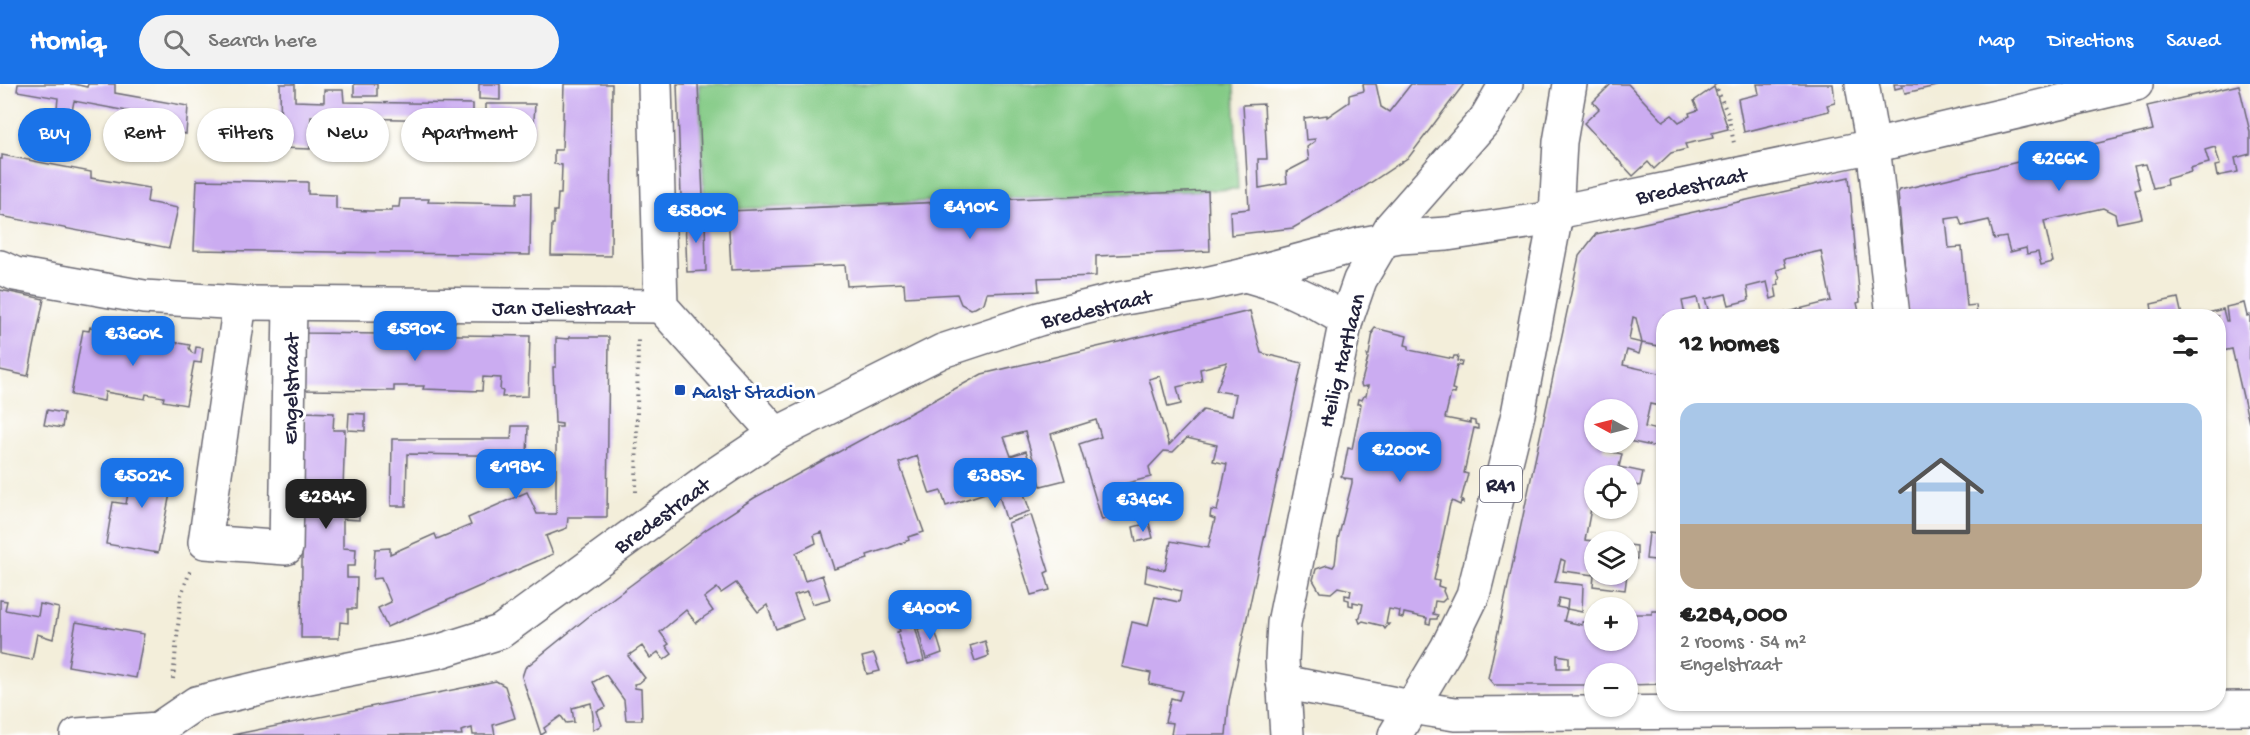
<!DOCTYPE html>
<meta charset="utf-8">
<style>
:root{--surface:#fff;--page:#f2f2f2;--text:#222;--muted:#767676;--line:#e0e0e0;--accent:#1a73e8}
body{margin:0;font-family:"Gochi Hand",sans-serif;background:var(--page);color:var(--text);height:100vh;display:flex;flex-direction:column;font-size:22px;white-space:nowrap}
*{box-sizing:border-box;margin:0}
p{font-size:20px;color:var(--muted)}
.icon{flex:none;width:33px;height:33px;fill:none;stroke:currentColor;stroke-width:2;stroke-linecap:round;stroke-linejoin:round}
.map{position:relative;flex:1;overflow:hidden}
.details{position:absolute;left:1656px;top:225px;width:570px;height:402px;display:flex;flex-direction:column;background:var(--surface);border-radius:24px;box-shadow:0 2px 4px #0004}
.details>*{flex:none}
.hud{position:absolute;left:18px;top:24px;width:570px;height:54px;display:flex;gap:12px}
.needle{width:39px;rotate:277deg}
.controls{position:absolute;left:1584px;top:315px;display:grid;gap:12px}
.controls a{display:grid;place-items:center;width:54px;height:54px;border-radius:50%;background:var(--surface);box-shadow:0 2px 4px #0004;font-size:30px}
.price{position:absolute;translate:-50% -51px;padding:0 14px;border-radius:12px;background:var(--accent);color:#fff;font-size:20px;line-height:39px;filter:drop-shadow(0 2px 3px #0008)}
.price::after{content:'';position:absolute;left:50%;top:36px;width:18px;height:14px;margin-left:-9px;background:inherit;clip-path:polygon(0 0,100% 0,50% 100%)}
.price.on{background:#222;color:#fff}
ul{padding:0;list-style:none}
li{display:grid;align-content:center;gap:12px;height:318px;padding:0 24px}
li+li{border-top:2px solid var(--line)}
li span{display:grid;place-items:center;height:186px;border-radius:18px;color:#555}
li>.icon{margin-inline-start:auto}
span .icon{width:108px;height:108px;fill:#fffc;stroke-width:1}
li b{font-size:26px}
h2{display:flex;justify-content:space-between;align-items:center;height:72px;padding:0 24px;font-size:26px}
.tag{padding:0 21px;border-radius:27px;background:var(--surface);box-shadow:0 2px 4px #0004;font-size:21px;line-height:54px}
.tag.on{background:var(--accent);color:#fff}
header{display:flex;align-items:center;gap:36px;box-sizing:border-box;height:84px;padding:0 30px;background:var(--accent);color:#fff}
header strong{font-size:28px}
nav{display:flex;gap:33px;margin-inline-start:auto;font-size:21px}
.search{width:420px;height:54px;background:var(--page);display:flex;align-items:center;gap:15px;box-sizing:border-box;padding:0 21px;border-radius:33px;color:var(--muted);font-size:22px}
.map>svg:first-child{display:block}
.green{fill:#84cb86;stroke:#537660;stroke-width:1.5}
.building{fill:#cbacf1;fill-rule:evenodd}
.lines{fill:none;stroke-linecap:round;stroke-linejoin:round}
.minor-casing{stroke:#6b6973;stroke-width:36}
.major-casing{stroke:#6b6973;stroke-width:36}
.path{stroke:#6b6973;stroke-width:4;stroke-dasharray:1.5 4.5;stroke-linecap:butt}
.minor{stroke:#fff;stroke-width:33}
.major{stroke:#fff;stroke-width:33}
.transit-dot{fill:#1a4fb4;stroke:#fff;stroke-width:2}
.labels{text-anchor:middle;stroke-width:6;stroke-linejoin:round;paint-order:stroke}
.shield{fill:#fff;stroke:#646476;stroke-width:1.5}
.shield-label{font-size:21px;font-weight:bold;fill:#22223b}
.street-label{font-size:22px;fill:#22223b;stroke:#fff}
.transit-label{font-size:22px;fill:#164399;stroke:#fff;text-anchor:start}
</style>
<header>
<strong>Homiq</strong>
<div class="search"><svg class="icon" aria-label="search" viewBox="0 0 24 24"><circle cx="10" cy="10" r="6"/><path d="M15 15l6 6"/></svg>Search here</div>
<nav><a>Map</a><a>Directions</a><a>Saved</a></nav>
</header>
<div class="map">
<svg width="2250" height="651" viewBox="0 0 2250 651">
<rect width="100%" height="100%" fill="#fff"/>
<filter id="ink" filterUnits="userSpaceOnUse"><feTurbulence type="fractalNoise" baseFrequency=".0167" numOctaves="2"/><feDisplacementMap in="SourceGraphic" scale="12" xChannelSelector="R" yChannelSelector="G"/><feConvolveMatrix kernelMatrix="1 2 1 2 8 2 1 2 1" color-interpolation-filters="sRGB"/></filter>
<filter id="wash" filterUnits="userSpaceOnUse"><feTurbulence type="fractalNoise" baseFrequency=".008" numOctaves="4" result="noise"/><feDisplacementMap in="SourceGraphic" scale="24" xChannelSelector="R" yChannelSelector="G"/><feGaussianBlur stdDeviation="1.35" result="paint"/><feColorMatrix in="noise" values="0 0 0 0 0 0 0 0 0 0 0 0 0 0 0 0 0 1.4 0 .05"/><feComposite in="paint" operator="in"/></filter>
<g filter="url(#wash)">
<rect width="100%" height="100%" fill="#f3eeda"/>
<path class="green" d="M699 0H1234L1238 105 705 126Z"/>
<g id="blocks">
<g class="building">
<path d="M18 0H74L87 3 88 0H115V9L188 22 186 50 170 47 169 52 160 50 161 34 143 30 74 17 72 27 57 24 58 14 17 7Z"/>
<path d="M280 0H295V17L324 18V6H343L344 18 473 20V36L458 35 457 57H453V44H444V36L311 33 310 65 281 64Z"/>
<rect x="354" y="0" width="23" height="12"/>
<path d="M479 0H500V16L479 15Z"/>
<path d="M564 0H612L611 172 551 171 552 140H554V127H557L558 110H561L562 81 554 80V66H562Z"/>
<path d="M677 0H698L703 112H681Z"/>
<path d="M1363 0H1376L1381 23 1389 28 1411 0H1464L1409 73 1361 105 1293 144 1231 151 1230 127 1249 125 1243 21 1264 20 1267 75H1258L1259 104 1287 99 1286 88 1309 76 1307 63 1315 57V55L1306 56 1304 34 1327 31V33L1349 18V11L1364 7Z"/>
<path d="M1611 0H1628L1663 37 1672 31 1679 38 1690 32 1689 29 1698 26 1694 17 1714 3 1728 45 1712 49 1713 54 1685 60 1687 65 1671 69 1654 85 1648 78 1633 92 1584 39 1599 25 1593 18Z"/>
<path d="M1757 0H1833L1835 19 1827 21 1829 27 1744 48 1738 15 1759 10Z"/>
<path d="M1894 0H1941V1L1905 9 1903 3 1895 5Z"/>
<path d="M2239 1 2250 48V70L2235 74 2238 88 2217 92 2215 82 2220 81 2215 63 2205 66 2209 79 2190 84 2191 88 2166 95 2167 101 2153 104 2146 80 2134 82 2140 105 2135 106 2142 134 2117 139 2115 130 2103 124 2044 137 2053 178 2041 181 2038 168 2027 170 2026 164 2010 168 2006 153 1994 155 1989 136 1962 142 1959 133 1946 135 1949 164 1962 163 1967 222 1976 221 1977 232H1909L1898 109 1900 106 2153 46 2147 22Z"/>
<path d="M486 20H535L533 51H518V36L486 35Z"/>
<path d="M2 71 91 88V94L149 104 147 118 178 124 169 164 0 132V75H2Z"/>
<path d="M1849 93 1860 218 1857 219 1860 232H1771L1831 217 1821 167 1784 175 1786 183 1777 186 1780 195 1778 196 1779 201 1775 202 1777 213 1771 215 1767 198 1747 203 1749 216 1729 221 1726 210 1705 215 1710 232H1701L1697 214 1682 217 1685 231 1664 232V263L1642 259 1636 234 1633 233 1629 256 1642 259 1639 270 1627 266 1623 281 1664 290V323L1650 320 1645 343 1661 347 1657 363 1628 357V326H1594V358H1605L1603 366 1622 370 1619 383 1643 388 1640 402 1628 400V392H1594V409L1585 456 1594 457V490H1627L1625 506 1593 502 1594 491 1563 487 1565 477 1561 475 1555 498 1583 501 1582 528 1567 525 1568 516 1559 514 1557 523 1567 525 1564 537 1582 541V538H1594V556H1628V537H1630V530H1652V527H1664V600L1628 601V590H1594V601H1494L1488 594 1579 172 1596 150ZM1557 571 1569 573V584H1557Z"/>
<path d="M197 96 308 98V110L336 111V125L369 127H392V123H399L400 115H429L428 118 516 120 517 109H531L530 171 194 166Z"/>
<path d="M1208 107 1210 167 1096 172V192L1038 194 1039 207 987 209 984 219 975 224 970 225 961 220 957 210 905 213 904 199 847 202 845 181 731 186 728 127Z"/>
<path d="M705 132 706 187 687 188 685 133Z"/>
<path d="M0 206 44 215 28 292 0 286Z"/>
<path d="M2178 214 2182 232H2176V230L2153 232 2151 220Z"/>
<path d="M2244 219 2247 232 2250 231 2249 339 2232 265 2218 268V232H2197L2223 225 2226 237H2228L2226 223Z"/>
<path d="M1250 227 1261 269 1302 279 1229 617 1226 651H1171L1173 639 1165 638 1171 614 1179 616 1182 607 1149 600 1151 589 1122 583 1132 538 1148 542 1155 513 1179 518 1181 507 1145 498 1147 482 1165 486 1171 457 1208 464 1215 435 1210 433 1211 426 1217 427 1227 380 1213 377 1217 361 1187 354 1173 368 1164 367 1149 383 1151 393 1116 402 1122 429 1102 436 1079 360 1101 353 1096 336 1051 350 1065 396 1041 402 1025 348 1004 353 1011 372 1026 367 1035 394 1020 398 1030 427 1006 435 997 405 946 422 941 407 930 410 917 372 899 379 924 448 908 453 909 456 889 464 867 471 868 475 834 485 822 448 814 451 816 459 796 469 805 497 822 491 830 515 812 520 808 507 794 511 803 535 776 545 767 521 758 528 736 499 721 509 717 504 704 514 713 527 704 533 696 539 686 526 660 548 669 560 666 562 672 570 664 576 658 568 650 574 642 562 628 572 645 594 639 599 634 600 635 604 641 605 642 636H626L624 616 606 591 593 598 606 623 597 627 602 641 593 646V632L591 619 572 624 574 638 566 639 561 632 544 644 546 648 541 651 522 593 525 584 593 529 708 444 754 414 982 290ZM1227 278 1216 307 1236 310 1232 332 1203 326 1169 361 1149 295 1160 292 1168 323 1181 320 1177 303 1202 297 1200 285Z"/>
<path d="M90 243 190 261 189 264 192 269 195 270 196 263 203 264 201 279 194 278 186 321 163 317 164 313 146 310 145 315 105 308 104 317 71 311 83 246 89 247Z"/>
<path d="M304 244 306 249 530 252 528 312 502 313 503 307 500 306 501 294 483 293 482 307 423 305 424 302H394V307L303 306Z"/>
<path d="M1375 244 1407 252 1405 261 1409 262V266L1453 275 1454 272H1458L1457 277 1462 278 1461 282 1457 281 1452 305 1456 306 1455 310 1451 309 1445 334 1470 339V336L1475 337V340L1478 341V345L1474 344 1464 389 1468 390 1461 416H1463V419L1461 418 1460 421 1452 417 1450 420 1434 496 1439 497 1438 502 1444 504 1443 507 1446 514 1442 518 1435 517 1433 530 1438 531 1437 535H1431L1430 540 1426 539 1427 534 1404 529 1403 534 1399 533 1400 527 1389 525 1386 540H1389L1385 545 1383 542 1363 537 1360 539 1358 534H1360L1363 520 1353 518V522L1349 521V516L1345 515V511L1350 512 1351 506 1338 503 1331 509 1320 508 1313 496 1316 485 1327 481 1333 483 1335 480 1338 455 1352 399V395L1345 394V395L1341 392 1343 390 1348 364 1352 365 1361 320H1357L1358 315 1362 316 1364 312H1366L1368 302 1362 303 1361 300 1368 274 1367 271H1369L1373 248H1372Z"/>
<path d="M569 253H609L607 433H568L567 444 546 452 553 470 387 543 378 524 391 518 381 494 373 495 375 465 390 464V470L435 450 437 455 471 441 468 434 527 408 537 430H556V343H562V340L555 339 553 283H556V254L569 255Z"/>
<path d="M47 326 64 329 62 344 44 341Z"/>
<path d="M304 328 334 329 333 346H345L343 405 360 406 359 436 343 435V464L356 465 355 482H347V494H357L356 525H348V539L340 538 339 554H301Z"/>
<path d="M349 329 365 330V347L348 346Z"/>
<path d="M512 342H528L527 372 407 370 406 422H391L392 355H511Z"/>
<path d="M134 377 175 385 158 469 106 460 113 418 126 420Z"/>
<path d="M1031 431 1049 487 1045 489 1050 506 1031 511 1008 439Z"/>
<path d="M1149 439 1153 454 1136 458 1133 443Z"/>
<path d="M1649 449 1664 451V477L1646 475Z"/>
<path d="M1628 461 1637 462V475L1628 474Z"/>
<path d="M0 516 7 517 5 526 38 532 40 520 59 524 53 555 37 550 32 576 0 570Z"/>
<path d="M905 537 911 544 915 542 924 577 907 581 897 548 900 547 897 540Z"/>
<path d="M76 538 144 550 136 594 68 582Z"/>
<path d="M933 540 942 569 926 575 918 545Z"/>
<path d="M985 557 989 572 975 577 970 562Z"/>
<path d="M874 570 880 587 867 590 862 573Z"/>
<path d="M496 597 505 602 515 634 493 641 495 651H473L472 644 461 647 462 651H232Z"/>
</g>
</g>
</g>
<g filter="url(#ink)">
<use href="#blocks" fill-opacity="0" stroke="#6b6973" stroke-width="1.5"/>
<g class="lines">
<defs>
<g id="minor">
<path d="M655 0 661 222 776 350"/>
<path d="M1862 0 1873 62 1893 232"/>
<path d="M0 183 15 190 144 213 240 219 661 222"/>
<path d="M1245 191 1279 201 1313 217 1346 236"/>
<path d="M240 219 205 458 286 464 290 220"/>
<path d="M1411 623 1455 630 2250 624"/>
<path d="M77 651 158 645 196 619 289 597 440 567 500 548 710 394 776 350 942 267 1039 235 1119 215 1205 200 1245 191 1362 160 1400 153 1447 150 1541 136 1567 126 1873 62 2136 0"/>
</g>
<g id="major">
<path d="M1283 598 1411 623"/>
<path d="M1287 651 1282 576 1284 539 1346 236 1360 196 1391 143 1485 36 1506 0"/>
<path d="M1395 651 1447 564 1473 511 1518 330 1556 131 1560 58 1570 0"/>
</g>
</defs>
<use href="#minor" class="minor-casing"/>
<use href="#major" class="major-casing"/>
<g class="path">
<path d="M1715 0 1728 31 1734 59"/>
<path d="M636 408 638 253"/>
<path d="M173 595 181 511 191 485"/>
</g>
<use href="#minor" class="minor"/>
<use href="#major" class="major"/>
</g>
</g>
<rect class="transit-dot" x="674" y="300" width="12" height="12" rx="3"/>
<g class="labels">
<rect class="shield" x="1480" y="382" width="42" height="36" rx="4.5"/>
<g class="shield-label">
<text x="1501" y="407">R41</text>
</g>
<g class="street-label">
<text transform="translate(1691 100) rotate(-12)" y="8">Bredestraat</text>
<text x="563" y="230">Jan Jeliestraat</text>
<text transform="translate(1096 223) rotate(-13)" y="8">Bredestraat</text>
<text transform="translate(1340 276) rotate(-76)" y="8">Heilig Hartlaan</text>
<text transform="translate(289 305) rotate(-89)" y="8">Engelstraat</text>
<text transform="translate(661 430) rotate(-36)" y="8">Bredestraat</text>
</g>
<g class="transit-label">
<text x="692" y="314">Aalst Stadion</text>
</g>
</g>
</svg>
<div class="controls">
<a><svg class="needle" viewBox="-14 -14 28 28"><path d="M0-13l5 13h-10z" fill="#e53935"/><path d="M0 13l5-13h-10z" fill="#767676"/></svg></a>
<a><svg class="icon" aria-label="locate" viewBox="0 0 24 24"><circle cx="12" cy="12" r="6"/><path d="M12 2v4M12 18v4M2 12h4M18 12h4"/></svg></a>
<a><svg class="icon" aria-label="layers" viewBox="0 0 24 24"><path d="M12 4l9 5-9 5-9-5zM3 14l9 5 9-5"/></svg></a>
<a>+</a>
<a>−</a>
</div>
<b class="price" style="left:2059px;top:108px">€266K</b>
<b class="price" style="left:970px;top:156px">€410K</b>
<b class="price" style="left:696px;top:160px">€580K</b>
<b class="price" style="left:415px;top:278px">€590K</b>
<b class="price" style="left:133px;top:283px">€360K</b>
<b class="price" style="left:1400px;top:399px">€200K</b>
<b class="price" style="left:516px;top:416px">€198K</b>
<b class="price" style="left:142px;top:425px">€502K</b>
<b class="price" style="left:995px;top:425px">€385K</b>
<b class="price on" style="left:326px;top:446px">€284K</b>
<b class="price" style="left:1143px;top:449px">€346K</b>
<b class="price" style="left:930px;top:557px">€400K</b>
<div class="hud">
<a class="tag on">Buy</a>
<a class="tag">Rent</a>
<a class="tag">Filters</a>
<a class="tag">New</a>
<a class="tag">Apartment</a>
</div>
<section class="details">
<h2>12 homes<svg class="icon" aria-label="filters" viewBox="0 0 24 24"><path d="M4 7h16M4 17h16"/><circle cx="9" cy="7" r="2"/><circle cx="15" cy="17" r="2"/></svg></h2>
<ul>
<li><span style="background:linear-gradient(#a9c7e8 65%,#b9a48a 0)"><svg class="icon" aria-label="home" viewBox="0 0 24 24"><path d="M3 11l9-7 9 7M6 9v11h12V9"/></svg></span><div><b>€284,000</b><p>2 rooms · 54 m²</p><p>Engelstraat</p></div></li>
</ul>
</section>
</div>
